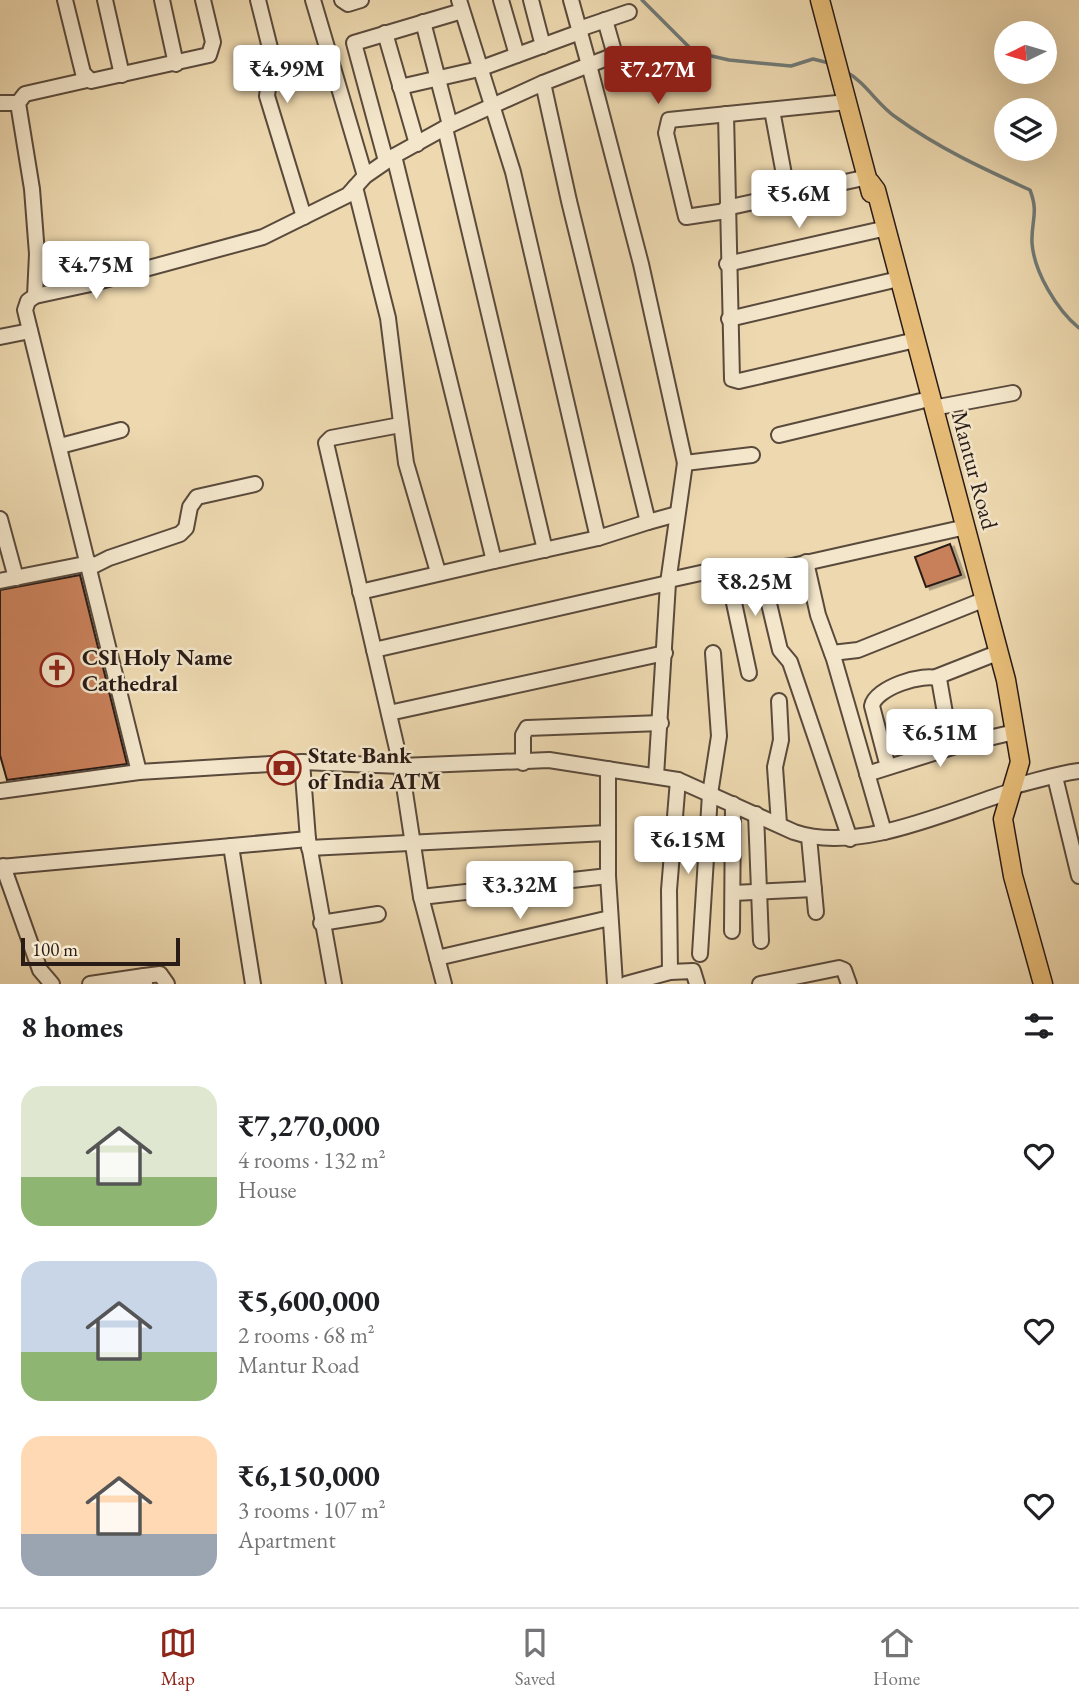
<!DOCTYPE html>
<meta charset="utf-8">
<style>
:root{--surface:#fff;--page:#f6f6f6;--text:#202124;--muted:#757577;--line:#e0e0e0;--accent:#8f2418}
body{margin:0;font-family:"EB Garamond",serif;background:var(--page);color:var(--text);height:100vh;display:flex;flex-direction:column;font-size:26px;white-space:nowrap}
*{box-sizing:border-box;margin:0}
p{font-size:23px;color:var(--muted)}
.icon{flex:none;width:38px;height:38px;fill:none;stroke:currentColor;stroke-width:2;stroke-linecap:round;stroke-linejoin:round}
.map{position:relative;height:984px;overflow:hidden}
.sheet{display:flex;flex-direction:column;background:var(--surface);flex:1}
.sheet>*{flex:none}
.needle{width:46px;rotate:265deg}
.tools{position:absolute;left:994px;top:21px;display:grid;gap:14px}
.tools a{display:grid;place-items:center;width:63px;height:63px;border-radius:50%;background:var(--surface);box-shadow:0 7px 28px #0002;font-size:35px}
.scale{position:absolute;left:21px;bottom:18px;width:159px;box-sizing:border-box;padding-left:7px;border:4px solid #291b16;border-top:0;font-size:19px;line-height:24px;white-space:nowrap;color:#291b16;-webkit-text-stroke:5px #f3e6cb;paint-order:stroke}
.price{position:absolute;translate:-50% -60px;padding:0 16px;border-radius:7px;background:#fff;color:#222;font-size:23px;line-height:46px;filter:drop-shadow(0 2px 4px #0008)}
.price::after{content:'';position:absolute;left:50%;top:42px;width:21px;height:16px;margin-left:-10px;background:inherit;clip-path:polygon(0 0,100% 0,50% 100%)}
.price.active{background:var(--accent);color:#fff}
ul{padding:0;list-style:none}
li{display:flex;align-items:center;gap:21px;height:175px;padding:0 21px}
li span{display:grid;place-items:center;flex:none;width:196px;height:140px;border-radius:21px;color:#555}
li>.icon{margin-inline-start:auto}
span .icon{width:84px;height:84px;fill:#fffc;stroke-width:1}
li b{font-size:30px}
h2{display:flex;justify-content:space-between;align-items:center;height:84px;padding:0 21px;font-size:30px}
.tabs{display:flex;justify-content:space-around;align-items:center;height:98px;border-top:2px solid var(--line);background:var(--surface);font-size:19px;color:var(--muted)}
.tabs a{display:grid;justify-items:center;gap:4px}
.tabs .active{color:var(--accent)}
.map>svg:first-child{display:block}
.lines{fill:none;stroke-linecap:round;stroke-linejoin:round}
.stream{stroke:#6f7976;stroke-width:3.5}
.building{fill:#c8805a;stroke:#291b16;stroke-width:2;filter:url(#shadow)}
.minor-casing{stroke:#5a4a3c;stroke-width:18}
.major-casing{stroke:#291b16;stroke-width:21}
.minor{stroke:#f3e6cb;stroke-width:14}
.major{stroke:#e6bc78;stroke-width:18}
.labels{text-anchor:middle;stroke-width:5;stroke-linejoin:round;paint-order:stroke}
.street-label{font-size:23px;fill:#291b16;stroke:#f3e6cb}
.poi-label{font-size:23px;font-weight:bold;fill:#291b16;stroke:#f3e6cb;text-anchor:start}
</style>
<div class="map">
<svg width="1079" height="984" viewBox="0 0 1079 984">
<defs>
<filter id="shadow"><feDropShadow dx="4" dy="2.5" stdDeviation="0" flood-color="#0004"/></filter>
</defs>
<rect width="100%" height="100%" fill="#edd8af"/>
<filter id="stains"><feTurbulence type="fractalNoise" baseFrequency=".00286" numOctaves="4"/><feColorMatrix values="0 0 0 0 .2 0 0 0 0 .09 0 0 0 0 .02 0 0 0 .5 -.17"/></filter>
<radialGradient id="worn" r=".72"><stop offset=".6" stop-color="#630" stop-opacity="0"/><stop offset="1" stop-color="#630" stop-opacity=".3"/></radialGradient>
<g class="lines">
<g class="stream">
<path d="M642 0 694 52 729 60 791 66 813 59 829 63"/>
<path d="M845 71C867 83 877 105 897 118 938 148 984 169 1030 190 1039 213 1031 221 1032 243 1034 272 1057 310 1079 328"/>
</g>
</g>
<g class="building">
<path d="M950 544 961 575 926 587 915 557Z"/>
<path d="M80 575 127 764 7 780 0 755V590Z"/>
</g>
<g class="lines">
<defs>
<g id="minor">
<path d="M65 0 83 73 91 81 209 55 213 42 203 0"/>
<path d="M105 0 122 75"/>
<path d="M162 0 176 64"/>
<path d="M258 0 272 56 267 96 304 217"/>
<path d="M313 0 365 176"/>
<path d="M342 0 348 4 361 0"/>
<path d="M459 0 513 172 598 538"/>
<path d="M501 0 517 55"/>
<path d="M531 0 543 46"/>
<path d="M571 0 589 65 615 55 605 20"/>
<path d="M423 22 450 125"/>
<path d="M579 29 629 12"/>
<path d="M385 33 417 144"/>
<path d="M400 87 479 69 580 32"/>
<path d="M0 103H18"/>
<path d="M772 110 788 196"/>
<path d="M726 114 732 379 739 381 907 342"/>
<path d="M445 128 545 550"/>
<path d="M394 156 494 561 598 538 648 522"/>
<path d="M386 161 354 43 462 11"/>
<path d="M355 187 388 318 406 463 438 572"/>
<path d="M726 208 868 177"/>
<path d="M726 211 686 217 666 133 669 120 847 102"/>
<path d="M727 264 878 230"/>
<path d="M35 296 37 254 32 189 18 103 25 94 87 80"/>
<path d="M729 319 890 281"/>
<path d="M0 337 30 331"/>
<path d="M933 408 1013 393"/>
<path d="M400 425 331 438 326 443 401 766 421 897 444 984"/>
<path d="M779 435 921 401"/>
<path d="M60 446 121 430"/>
<path d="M677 514 648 522 569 201 543 83 589 65 641 264 685 463"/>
<path d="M0 519 16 578"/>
<path d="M806 562 818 615 834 659 884 832"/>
<path d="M91 567 109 558 180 534 186 528 190 507 197 497 255 484"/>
<path d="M727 570 749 673"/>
<path d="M761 570 780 650 790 662 850 839"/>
<path d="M669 580 719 569 739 573 792 566 957 529"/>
<path d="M0 581 90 563"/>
<path d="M360 592 494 561"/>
<path d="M374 650 668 583"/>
<path d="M832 653 858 650 978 602"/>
<path d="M936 677 992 655"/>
<path d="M779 701 781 740 775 767 779 824"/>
<path d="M389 713 665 653"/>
<path d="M302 762 308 839 334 984"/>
<path d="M523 763V735L527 728 661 723"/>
<path d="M888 767 872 706C875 688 924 672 939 679L951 747"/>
<path d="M608 769V876L615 984"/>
<path d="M139 772 25 310 28 301 35 296 86 285 263 237 348 195 365 176 394 156 450 125 543 83"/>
<path d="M867 774 959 745 1006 734"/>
<path d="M656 776 668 583 685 463 752 455"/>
<path d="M1056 781 1079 876"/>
<path d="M1014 786C1036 781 1056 774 1079 771"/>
<path d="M0 791 139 772 302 762 401 766 549 760 678 780 794 832C858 854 948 811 1012 791"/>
<path d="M756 814 761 941"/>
<path d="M809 837 816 912"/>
<path d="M231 846 253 984"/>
<path d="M309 848 607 833"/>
<path d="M3 866 40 970 52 984"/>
<path d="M0 867 308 839"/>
<path d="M733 893 814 889"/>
<path d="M421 897 608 876"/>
<path d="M321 923 378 914"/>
<path d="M732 931 733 804"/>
<path d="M700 954 710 794 719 736 713 653"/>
<path d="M437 958 610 918"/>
<path d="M670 972 669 890 678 780"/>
<path d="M144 976 160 974 167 984"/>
<path d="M90 984 144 976 145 984"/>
<path d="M626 984 670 972 693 971 697 984"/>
<path d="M760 984 839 968 844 970 849 984"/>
</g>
<g id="major">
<path d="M820 0 871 193"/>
<path d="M870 182 876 190 1006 680 1020 762 1003 819 1013 876 1043 984"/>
</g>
</defs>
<use href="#minor" class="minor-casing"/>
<use href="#major" class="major-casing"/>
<use href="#minor" class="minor"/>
<use href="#major" class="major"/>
</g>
<defs>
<symbol id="church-ring" viewBox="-11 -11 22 22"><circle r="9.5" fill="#f3e6cb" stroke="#8f2418" stroke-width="1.5"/><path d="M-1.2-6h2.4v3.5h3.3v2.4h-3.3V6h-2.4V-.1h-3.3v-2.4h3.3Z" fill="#8f2418"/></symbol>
<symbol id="bank-ring" viewBox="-11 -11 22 22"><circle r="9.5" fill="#f3e6cb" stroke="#8f2418" stroke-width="1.5"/><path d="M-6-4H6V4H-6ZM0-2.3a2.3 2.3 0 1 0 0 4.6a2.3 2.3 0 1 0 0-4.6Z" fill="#8f2418"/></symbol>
</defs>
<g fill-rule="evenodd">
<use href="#church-ring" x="38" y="651" width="38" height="38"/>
<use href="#bank-ring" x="265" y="749" width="38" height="38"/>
</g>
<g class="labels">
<g class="street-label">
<text transform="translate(975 470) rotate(75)" y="8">Mantur Road</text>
</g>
<g class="poi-label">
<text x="82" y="665">CSI Holy Name<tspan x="82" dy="26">Cathedral</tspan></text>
<text x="308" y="763">State Bank<tspan x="308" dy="26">of India ATM</tspan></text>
</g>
</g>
<rect width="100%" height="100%" filter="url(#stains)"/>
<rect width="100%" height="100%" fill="url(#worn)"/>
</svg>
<div class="tools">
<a><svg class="needle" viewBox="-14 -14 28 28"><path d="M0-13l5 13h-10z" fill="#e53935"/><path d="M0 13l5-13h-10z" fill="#757577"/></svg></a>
<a><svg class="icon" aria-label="layers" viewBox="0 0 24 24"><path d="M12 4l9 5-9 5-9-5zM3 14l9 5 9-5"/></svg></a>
</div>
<div class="scale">100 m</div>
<b class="price" style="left:287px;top:105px">₹4.99M</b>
<b class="price active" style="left:658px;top:106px">₹7.27M</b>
<b class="price" style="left:799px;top:230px">₹5.6M</b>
<b class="price" style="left:96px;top:301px">₹4.75M</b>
<b class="price" style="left:755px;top:618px">₹8.25M</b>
<b class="price" style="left:940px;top:769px">₹6.51M</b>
<b class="price" style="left:688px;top:876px">₹6.15M</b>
<b class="price" style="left:520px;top:921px">₹3.32M</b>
</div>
<section class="sheet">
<h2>8 homes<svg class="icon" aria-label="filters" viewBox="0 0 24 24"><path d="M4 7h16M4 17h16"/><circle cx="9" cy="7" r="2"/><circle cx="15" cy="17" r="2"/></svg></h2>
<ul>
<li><span style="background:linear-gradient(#dfe7d0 65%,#8fb573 0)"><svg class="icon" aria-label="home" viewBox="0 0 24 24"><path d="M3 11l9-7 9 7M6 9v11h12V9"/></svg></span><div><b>₹7,270,000</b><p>4 rooms · 132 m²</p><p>House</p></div><svg class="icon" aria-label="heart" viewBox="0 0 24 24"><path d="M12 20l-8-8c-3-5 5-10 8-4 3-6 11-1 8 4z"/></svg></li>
<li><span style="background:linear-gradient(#c9d6e8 65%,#8fb573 0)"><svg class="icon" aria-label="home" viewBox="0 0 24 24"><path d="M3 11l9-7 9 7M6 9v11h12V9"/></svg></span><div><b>₹5,600,000</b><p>2 rooms · 68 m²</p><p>Mantur Road</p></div><svg class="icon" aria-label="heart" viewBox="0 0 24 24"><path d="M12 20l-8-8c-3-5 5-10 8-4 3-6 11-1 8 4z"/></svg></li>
<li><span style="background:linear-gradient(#ffd9b3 70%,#9aa5b1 0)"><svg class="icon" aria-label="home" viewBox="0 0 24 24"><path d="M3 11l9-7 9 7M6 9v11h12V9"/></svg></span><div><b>₹6,150,000</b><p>3 rooms · 107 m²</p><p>Apartment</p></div><svg class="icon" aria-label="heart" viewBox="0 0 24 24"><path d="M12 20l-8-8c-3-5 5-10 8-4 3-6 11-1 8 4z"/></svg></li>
</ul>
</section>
<nav class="tabs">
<a class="active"><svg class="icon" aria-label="map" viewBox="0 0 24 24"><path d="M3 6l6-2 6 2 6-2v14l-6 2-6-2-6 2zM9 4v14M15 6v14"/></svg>Map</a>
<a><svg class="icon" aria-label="saved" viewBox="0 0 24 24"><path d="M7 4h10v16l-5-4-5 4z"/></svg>Saved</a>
<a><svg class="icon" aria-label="home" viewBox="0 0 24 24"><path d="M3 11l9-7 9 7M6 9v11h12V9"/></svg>Home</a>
</nav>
